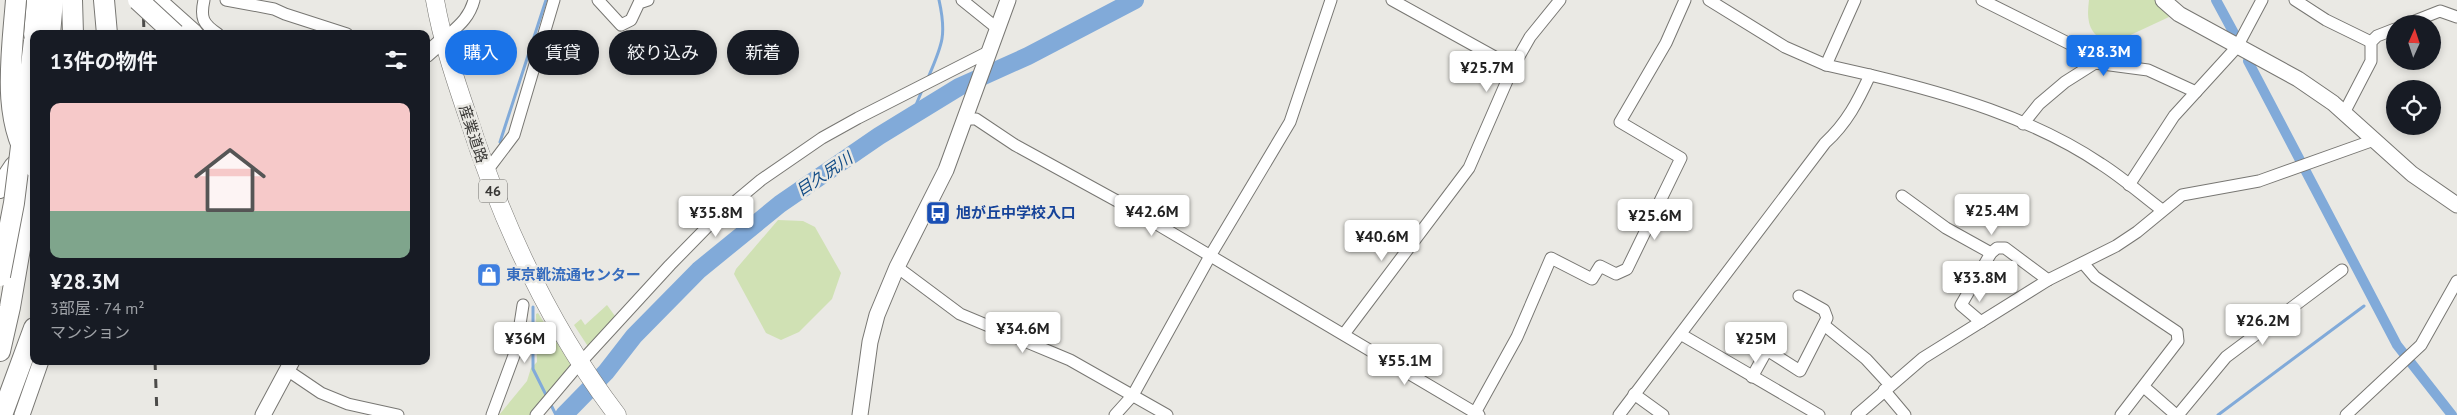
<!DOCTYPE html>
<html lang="ja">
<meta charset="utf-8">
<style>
:root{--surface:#171b24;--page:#242831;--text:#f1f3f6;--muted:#9ea1a6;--line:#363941;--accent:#1a73e8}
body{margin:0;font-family:"PT Sans","Noto Sans JP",sans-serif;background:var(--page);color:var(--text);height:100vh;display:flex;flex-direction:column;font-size:19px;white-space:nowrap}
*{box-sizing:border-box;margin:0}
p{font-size:16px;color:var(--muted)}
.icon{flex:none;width:28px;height:28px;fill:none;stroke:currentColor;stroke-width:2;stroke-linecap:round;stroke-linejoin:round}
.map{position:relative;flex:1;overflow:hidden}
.side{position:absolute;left:30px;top:30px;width:400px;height:335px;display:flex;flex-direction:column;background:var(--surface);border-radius:10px;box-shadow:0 2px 8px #0003}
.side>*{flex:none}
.top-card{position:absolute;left:445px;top:30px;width:475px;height:45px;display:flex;gap:10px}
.needle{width:32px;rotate:3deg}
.tools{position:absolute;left:2386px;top:15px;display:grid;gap:10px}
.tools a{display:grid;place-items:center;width:55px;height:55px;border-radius:50%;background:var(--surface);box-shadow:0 2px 8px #0003;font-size:25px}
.price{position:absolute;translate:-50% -42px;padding:0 11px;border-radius:5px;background:#fff;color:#222;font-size:16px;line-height:32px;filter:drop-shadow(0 1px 2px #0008)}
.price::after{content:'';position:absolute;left:50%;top:30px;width:15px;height:11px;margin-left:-8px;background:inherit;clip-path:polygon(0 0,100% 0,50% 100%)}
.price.on{background:var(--accent);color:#fff}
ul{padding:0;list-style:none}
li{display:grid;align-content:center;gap:10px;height:265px;padding:0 20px}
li+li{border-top:1px solid var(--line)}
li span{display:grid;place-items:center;height:155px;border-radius:10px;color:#555}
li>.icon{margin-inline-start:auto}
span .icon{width:90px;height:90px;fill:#fffc;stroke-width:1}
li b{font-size:21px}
h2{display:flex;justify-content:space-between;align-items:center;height:60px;padding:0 20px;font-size:21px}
.pill{padding:0 18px;border-radius:22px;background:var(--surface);box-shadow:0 2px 8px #0003;font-size:18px;line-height:45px}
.pill.on{background:var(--accent);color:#fff}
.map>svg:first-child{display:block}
.green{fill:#d0e1b4}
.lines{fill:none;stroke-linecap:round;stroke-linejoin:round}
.stream{stroke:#81aad9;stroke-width:3}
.canal{stroke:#81aad9;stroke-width:10}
.river{stroke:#81aad9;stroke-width:18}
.street-casing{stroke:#787773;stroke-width:13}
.secondary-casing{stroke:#787773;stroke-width:17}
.primary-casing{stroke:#787773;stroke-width:19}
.highway-casing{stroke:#787773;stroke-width:22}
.street{stroke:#fff;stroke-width:11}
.secondary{stroke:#fff;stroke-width:15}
.primary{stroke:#fff;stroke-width:18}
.highway{stroke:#fff;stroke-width:20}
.rail{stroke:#4c4b49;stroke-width:3;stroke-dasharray:9 9;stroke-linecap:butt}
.highway-bridge-casing{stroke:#787773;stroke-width:22;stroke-linecap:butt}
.highway-bridge{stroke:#fff;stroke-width:20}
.labels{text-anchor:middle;stroke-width:5;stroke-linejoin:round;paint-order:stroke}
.shield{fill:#eae9e4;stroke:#6e6d6a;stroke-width:1}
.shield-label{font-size:14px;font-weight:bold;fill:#393836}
.street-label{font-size:15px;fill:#393836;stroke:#eae9e4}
.transit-label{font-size:15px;font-weight:bold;fill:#164399;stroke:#eae9e4;text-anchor:start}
.shop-label{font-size:15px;font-weight:bold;fill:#366cbe;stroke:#eae9e4;text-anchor:start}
.water-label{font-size:16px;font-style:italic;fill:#124c86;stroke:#eae9e4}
</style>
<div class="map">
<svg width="2457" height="415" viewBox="0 0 2457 415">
<rect width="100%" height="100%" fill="#eae9e4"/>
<g class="green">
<path d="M2089 0H2164L2169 17 2124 38 2102 40C2087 30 2087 17 2089 0Z"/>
<path d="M778 220 803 221 815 227 841 273 832 299 799 332 781 340 766 333 734 274 736 269Z"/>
<path d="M607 305 615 316 589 348 574 325 581 319 585 325Z"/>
<path d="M538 313 571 365 531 415H499L527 381 531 368 537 362 536 314Z"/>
</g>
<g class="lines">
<g class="stream">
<path d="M928 78C942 45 947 36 939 0"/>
<path d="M911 117 923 88"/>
<path d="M500 142 546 0"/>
<path d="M533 307V369L556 415"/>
<path d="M2218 415 2364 306"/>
</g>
<g class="canal">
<path d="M2216 0 2236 37"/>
<path d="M2248 61 2397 345 2452 415"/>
</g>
<path class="river" d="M564 415 606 372 634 336 699 270 780 204 879 136 959 87 1028 56 1135 0"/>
<defs>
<g id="street">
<path d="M204 0C200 18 203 24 218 34"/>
<path d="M226 0 274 9 285 14 347 34"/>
<path d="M598 0 621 25 631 20 639 3 648 0"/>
<path d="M962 0 998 29"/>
<path d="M1392 0 1513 67"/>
<path d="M1709 0 1785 47 1826 65 1870 75"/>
<path d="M1982 0 2080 49 2095 63"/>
<path d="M2295 0 2326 20 2371 42"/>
<path d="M2407 24 2440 11 2457 17"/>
<path d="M444 39C457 27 469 19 474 0"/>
<path d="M1826 65 1855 0"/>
<path d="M2344 113 2371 61V42L2377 36 2395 29"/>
<path d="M966 119H976L1015 145 1128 207 1479 415"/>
<path d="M2023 124 2039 104 2065 82 2095 63 2148 70 2196 92"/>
<path d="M486 172 514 135 554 0"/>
<path d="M2129 185 2174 116 2237 47 2262 0"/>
<path d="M1902 196 1946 228 1991 253"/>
<path d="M2083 263 2095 277 2177 332 2178 341 2121 415"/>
<path d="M897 267 960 314 1070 360 1167 415"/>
<path d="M1981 322 1961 305 1991 253 1997 248H2005L2048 280"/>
<path d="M1824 325 1866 359 1890 385"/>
<path d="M1344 334 1469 168 1513 67 1530 37 1560 0"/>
<path d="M1682 335 1819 415"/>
<path d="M287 370 321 393 348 404 398 415"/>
<path d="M1752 377 1767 350 1800 371 1827 318 1824 310 1799 296"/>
<path d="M2144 387 2176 415"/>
<path d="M1884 390 1905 415"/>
<path d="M1634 394 1663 415"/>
<path d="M1475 413 1517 337 1551 258 1592 279 1600 266 1616 274 1627 269 1681 158 1620 122 1666 43 1685 0"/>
<path d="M492 415 516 350 523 305"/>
<path d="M536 415 580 363 670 265 718 216 761 180 822 138 858 118 990 51"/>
<path d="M1115 415 1133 395 1210 256 1290 122 1331 0"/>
<path d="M1619 415 1825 143C1847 123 1858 101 1870 75 1949 94 2033 118 2101 164 2123 178 2142 195 2162 210"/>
<path d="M1857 415 1923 358 2048 280 2116 246 2137 232 2182 195 2259 181 2374 140"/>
<path d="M2178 415 2226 357 2342 270"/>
<path d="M2346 415 2421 345 2457 281"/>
</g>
<g id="secondary">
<path d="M2163 0 2179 14 2298 79 2333 103 2412 174 2457 205"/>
<path d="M426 55 444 39"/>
<path d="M22 415 41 361"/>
<path d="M263 415 292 361"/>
<path d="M860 415 870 342 877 315 897 267 946 170 1008 0"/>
</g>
<path id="primary" d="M435 0C442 40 455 79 468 117 502 223 549 326 617 415"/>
<g id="highway">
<path d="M72 0 73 34"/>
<path d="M104 0 107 34"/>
<path d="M155 0 193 34"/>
<path d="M34 34 37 0"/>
<path d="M50 34 53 0"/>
<path d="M0 188 14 167 34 147"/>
<path d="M0 351 10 307 34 167"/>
<path d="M2 415 34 328"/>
</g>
</defs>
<use href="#street" class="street-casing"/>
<use href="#secondary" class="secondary-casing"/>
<use href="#primary" class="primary-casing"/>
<use href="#highway" class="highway-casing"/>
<use href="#street" class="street"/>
<use href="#secondary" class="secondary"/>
<use href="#primary" class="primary"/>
<use href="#highway" class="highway"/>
<g class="rail">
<path d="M143 0 144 34"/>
<path d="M155 361 157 415"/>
</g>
<defs>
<g id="highway-bridge">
<path d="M16 0C12 53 0 123 34 167"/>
<path d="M138 0 175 34"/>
<path d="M0 276 14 203 34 41"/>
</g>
</defs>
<use href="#highway-bridge" class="highway-bridge-casing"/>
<use href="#highway-bridge" class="highway-bridge"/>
</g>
<defs>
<symbol id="bus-square" viewBox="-11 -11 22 22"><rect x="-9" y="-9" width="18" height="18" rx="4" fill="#1a4fb4" stroke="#eae9e4"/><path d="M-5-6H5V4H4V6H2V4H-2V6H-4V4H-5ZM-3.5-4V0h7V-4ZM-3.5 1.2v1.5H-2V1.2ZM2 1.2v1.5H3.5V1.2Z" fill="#fff"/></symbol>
<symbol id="shop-square" viewBox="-11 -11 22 22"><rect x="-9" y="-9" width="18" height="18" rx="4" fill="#3f7fe0" stroke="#eae9e4"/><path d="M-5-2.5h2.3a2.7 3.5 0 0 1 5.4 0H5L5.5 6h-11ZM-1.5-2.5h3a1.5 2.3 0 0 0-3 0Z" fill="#fff"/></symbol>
</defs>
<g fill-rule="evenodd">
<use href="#bus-square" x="924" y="199" width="28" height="28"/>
<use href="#shop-square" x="475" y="261" width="28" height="28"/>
</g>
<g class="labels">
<rect class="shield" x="479" y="179.5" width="28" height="23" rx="4"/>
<g class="shield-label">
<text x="493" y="196">46</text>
</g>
<g class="street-label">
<text transform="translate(473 134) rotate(72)" y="5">産業道路</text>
</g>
<g class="transit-label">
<text x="956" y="218">旭が丘中学校入口</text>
</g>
<g class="shop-label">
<text x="506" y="280">東京靴流通センター</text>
</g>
<g class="water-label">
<text transform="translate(824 174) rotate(-34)" y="6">目久尻川</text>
</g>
</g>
</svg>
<div class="tools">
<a><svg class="needle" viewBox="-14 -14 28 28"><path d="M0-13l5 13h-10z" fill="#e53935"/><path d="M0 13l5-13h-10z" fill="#9ea1a6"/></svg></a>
<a><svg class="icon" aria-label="locate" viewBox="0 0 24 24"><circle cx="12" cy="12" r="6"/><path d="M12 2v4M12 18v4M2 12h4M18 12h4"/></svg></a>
</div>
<b class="price on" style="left:2104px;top:77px">¥28.3M</b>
<b class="price" style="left:1487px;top:93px">¥25.7M</b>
<b class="price" style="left:1992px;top:236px">¥25.4M</b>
<b class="price" style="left:1152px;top:237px">¥42.6M</b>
<b class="price" style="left:716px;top:238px">¥35.8M</b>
<b class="price" style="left:1655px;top:241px">¥25.6M</b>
<b class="price" style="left:1382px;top:262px">¥40.6M</b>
<b class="price" style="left:1980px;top:303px">¥33.8M</b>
<b class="price" style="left:2263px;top:346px">¥26.2M</b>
<b class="price" style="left:1023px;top:354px">¥34.6M</b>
<b class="price" style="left:525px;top:364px">¥36M</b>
<b class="price" style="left:1756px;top:364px">¥25M</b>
<b class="price" style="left:1405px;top:386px">¥55.1M</b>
<div class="top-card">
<a class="pill on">購入</a>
<a class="pill">賃貸</a>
<a class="pill">絞り込み</a>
<a class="pill">新着</a>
</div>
<section class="side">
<h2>13件の物件<svg class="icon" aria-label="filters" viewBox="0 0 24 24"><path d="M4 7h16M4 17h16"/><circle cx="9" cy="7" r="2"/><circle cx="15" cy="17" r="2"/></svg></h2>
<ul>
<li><span style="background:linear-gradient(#f6c9c9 70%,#7fa58c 0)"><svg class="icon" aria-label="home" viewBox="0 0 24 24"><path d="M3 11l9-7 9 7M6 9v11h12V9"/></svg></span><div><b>¥28.3M</b><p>3部屋 · 74 m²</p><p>マンション</p></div></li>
</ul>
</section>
</div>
